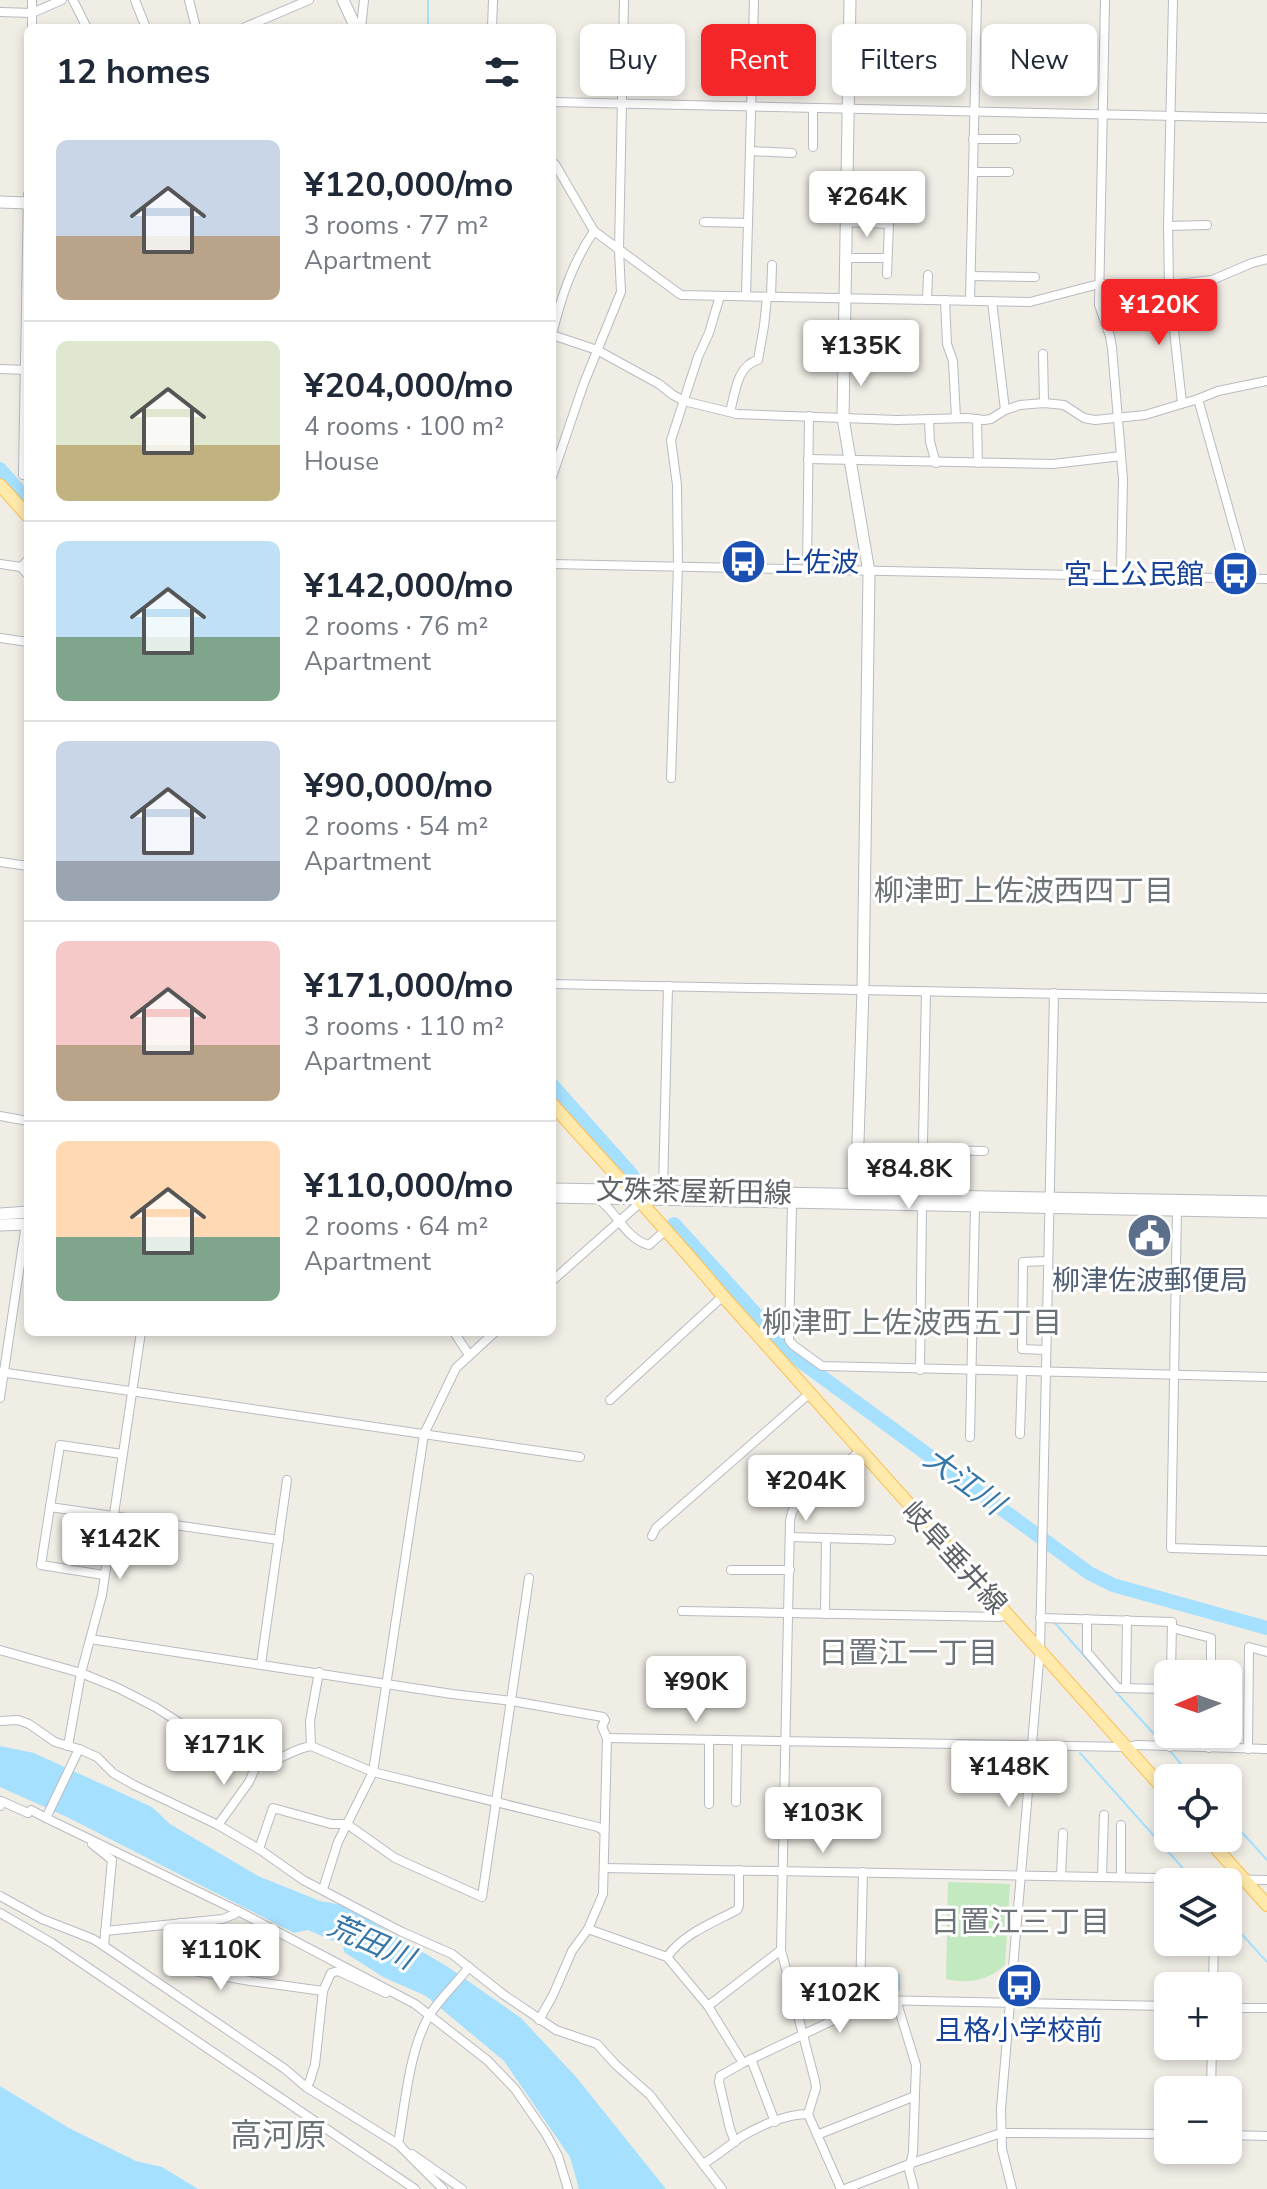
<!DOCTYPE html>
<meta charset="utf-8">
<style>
:root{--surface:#fff;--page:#f2f2f3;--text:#1f2937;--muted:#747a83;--line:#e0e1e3;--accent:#f42628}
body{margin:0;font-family:"Nunito Sans","Noto Sans JP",sans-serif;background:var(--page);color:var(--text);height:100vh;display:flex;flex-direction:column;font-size:30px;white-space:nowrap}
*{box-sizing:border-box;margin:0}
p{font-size:26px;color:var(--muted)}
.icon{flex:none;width:44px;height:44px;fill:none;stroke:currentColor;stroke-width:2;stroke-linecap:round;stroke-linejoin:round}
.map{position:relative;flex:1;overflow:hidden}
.details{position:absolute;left:24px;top:24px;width:532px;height:1312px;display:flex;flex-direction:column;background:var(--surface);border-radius:12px;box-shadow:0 4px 12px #0003}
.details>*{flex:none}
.guide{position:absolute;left:580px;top:24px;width:566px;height:72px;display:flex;gap:16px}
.needle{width:52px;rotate:268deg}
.controls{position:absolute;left:1154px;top:1660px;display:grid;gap:16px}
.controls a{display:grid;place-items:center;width:88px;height:88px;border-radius:12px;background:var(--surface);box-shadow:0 4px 12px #0003;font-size:40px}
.price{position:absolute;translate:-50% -68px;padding:0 18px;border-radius:8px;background:#fff;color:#222;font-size:26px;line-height:52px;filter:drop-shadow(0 2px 4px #0008)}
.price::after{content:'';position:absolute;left:50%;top:48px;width:24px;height:18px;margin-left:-12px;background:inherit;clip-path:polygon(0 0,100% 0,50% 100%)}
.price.on{background:var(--accent);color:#fff}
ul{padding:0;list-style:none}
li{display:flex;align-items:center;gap:24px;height:200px;padding:0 32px}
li+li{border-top:2px solid var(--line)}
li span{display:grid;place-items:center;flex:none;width:224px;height:160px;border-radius:12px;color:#555}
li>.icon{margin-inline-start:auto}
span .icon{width:96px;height:96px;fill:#fffc;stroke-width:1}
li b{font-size:34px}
h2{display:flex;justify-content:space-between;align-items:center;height:96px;padding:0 32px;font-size:34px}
.tag{padding:0 28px;border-radius:12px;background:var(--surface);box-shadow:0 4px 12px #0003;font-size:28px;line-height:72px}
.tag.on{background:var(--accent);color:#fff}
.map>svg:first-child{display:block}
.green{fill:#c3e9c0}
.water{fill:#a6e0ff}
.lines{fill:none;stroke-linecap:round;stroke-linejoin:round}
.stream{stroke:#a6e0ff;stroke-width:2}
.river{stroke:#a6e0ff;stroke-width:14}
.street-casing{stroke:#b7bbc0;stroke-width:10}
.secondary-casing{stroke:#b6bbc0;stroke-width:13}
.primary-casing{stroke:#fbbe53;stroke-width:14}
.street{stroke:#fff;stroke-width:8}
.secondary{stroke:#fff;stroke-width:11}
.primary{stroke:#ffeaab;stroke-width:12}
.labels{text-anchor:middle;stroke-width:6;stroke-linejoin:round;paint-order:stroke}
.transit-label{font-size:28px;fill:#164399;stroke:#fff;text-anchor:start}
.street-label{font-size:28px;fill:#5d6266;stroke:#fff}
.service-label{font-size:28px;fill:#4e5e75;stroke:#fff}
.neighbourhood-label{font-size:30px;fill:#6d7478;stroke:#fff}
.water-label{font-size:30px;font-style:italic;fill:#3776a6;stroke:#fff}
.quarter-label{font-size:32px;fill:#6d7478;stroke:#fff}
</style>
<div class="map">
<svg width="1267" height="2189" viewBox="0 0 1267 2189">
<rect width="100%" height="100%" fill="#f0ede5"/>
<path class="green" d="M948 1882 1010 1884 1005 1965C988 1981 968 1984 946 1979Z"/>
<g class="water">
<path d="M0 1746 34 1753 152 1807 170 1824 258 1876 320 1901 343 1905 448 1967 521 2018 577 2078 666 2189H579L570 2157 504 2061 426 1996 383 1977 344 1952 343 1945 308 1930 294 1933 67 1817 0 1787Z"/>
<path d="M900 1974V1991H872V1975Z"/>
<path d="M0 2086 69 2128 136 2161 162 2167 198 2189H0Z"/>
</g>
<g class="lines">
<g class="stream">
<path d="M428 28V0"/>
<path d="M1055 1623 1112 1687"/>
<path d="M1116 1692 1163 1744"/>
<path d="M1170 1751 1193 1778"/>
<path d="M1080 1753 1189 1875"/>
<path d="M1228 1817 1267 1860"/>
<path d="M1228 1919 1267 1962"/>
</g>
<g class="river">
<path d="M0 469 28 501"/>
<path d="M552 1085 632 1175"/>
<path d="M674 1224 796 1358 1089 1573 1113 1585 1267 1628"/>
</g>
<defs>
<g id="street">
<path d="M73 0 87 28"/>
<path d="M135 0 146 28"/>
<path d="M189 0 196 28"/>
<path d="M1105 0 1099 305 1110 336 1112 348 1123 479 1121 575"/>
<path d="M1173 0 1168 226 1169 285 1182 403"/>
<path d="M0 12 32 13 62 0"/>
<path d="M32 28V0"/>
<path d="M243 28 309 0"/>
<path d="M361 28 364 0"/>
<path d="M492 28 493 0"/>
<path d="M552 102 1267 118"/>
<path d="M973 139H1016"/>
<path d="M813 147V109"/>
<path d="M750 151 792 153"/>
<path d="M552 164H555L594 231 681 295 1030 302 1099 284 1169 285 1212 280 1252 263 1267 259"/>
<path d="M973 172H1009"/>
<path d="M704 222 748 223"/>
<path d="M845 222 889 224 887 274"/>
<path d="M1168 226 1207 225"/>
<path d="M845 258H887"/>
<path d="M971 276 1035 277"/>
<path d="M746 296 754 0"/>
<path d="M771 297 772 265"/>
<path d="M927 300 928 275"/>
<path d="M945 300 947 344 953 361 956 418"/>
<path d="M970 300 977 0"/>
<path d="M992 301 1005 410"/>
<path d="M552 335 597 350 659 384 673 395 684 401 737 414 897 420 968 418 984 420 991 419 1005 410 1020 405 1044 403 1064 405 1084 418 1095 420 1145 415 1198 399 1218 391 1267 381"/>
<path d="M552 335C561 297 572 264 594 231"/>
<path d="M814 336V358H843"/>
<path d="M1043 354 1044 403"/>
<path d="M0 369 27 370"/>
<path d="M1198 399 1248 578"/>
<path d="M730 412C735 394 737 365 758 360L764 326 767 297"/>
<path d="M977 419 978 463"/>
<path d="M929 420 930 442 936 463"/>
<path d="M808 459 1053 464 1121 456"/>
<path d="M23 475 28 194"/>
<path d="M552 477 584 383 621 292 619 249 624 0"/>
<path d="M28 560 21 567 28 575"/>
<path d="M0 564 21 567"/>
<path d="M552 564C790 569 1029 574 1267 579"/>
<path d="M807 569 809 416"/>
<path d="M0 638 28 642"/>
<path d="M671 778 678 566 677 485 671 440 698 357 709 333 720 296"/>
<path d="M0 862 28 866"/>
<path d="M552 984 1267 998"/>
<path d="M0 1116 28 1121"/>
<path d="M923 1150 984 1151"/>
<path d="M663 1190 668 986"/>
<path d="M922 1194 926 991"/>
<path d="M597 1198C616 1210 625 1239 649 1245L667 1229"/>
<path d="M792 1203 789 1340 793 1345 822 1366 1267 1377"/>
<path d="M1177 1210 1171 1548 1267 1551"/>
<path d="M552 1281 641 1202"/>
<path d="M454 1332 469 1355"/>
<path d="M1045 1350 1022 1349 1023 1262 1047 1261"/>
<path d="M920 1370 922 1206"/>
<path d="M0 1372 580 1457"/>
<path d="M0 1398 26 1224"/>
<path d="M610 1400 723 1296"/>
<path d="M1020 1434 1022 1372"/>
<path d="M970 1437 975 1207"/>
<path d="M50 1507 60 1445 122 1454"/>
<path d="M652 1536 656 1528 810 1393"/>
<path d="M790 1537 891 1540"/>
<path d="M731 1570H790"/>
<path d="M104 1575 41 1565 50 1507 279 1540"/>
<path d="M682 1611 1000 1617 1007 1615"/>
<path d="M825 1614 826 1538"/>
<path d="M1040 1618 1172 1622 1171 1674"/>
<path d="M1087 1619V1652L1118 1688 1168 1689"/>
<path d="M1172 1628 1211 1638V1674"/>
<path d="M90 1639 452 1694 512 1701 603 1717 605 1720 602 1727 607 1738 603 1894 588 1929 572 1951 553 1995 539 2020"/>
<path d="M0 1650 81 1673 118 1688 155 1707 180 1723 257 1764C277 1764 291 1749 311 1746L373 1772 598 1827 604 1831"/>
<path d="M261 1664 287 1480"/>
<path d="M1126 1688 1127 1620"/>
<path d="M0 1721 18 1720 29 1724 55 1742 79 1749 97 1757 113 1773 134 1785 218 1825 259 1849 303 1880 400 1931 452 1954 504 1995 556 2030 597 2044 616 2065 650 2095 722 2189"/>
<path d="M607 1738 1127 1747 1137 1745 1267 1749"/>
<path d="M709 1741V1804"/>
<path d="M68 1746 81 1673 102 1595 141 1332"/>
<path d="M311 1746 310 1721 319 1672"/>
<path d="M1170 1747V1734"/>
<path d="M1209 1748V1734"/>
<path d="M1248 1749 1249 1647 1267 1652"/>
<path d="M736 1802 737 1741"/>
<path d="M0 1806 1 1801 28 1813 31 1810 46 1818 79 1749"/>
<path d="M46 1818 238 1911 415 2004 487 2060 515 2089 546 2134 558 2156 568 2189"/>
<path d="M218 1825 249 1782 257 1764"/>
<path d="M259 1849 273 1808 331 1824H347L395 1858 482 1897 529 1578"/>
<path d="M604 1868 1267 1880"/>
<path d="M1061 1876 1063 1833"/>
<path d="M1102 1876 1104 1815"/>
<path d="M1121 1877V1825"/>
<path d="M323 1889 338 1842 373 1772 424 1434 456 1368 495 1332"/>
<path d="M0 1896 42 1919 93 1939 104 1946 112 1860 92 1844"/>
<path d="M0 1913 52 1943 415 2189"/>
<path d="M180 1923 189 1970 250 1981 323 1991"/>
<path d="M588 1929 667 1957 708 2006 743 2063 876 2000 1168 2006"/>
<path d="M105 1931 223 1919 235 1914 238 1911"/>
<path d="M104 1946 285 2069 306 2087C312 2081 311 2073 315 2065L323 1991 331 1973 338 1971 386 1993"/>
<path d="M667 1957C683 1934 712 1923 737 1910L739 1906V1870"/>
<path d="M1213 1986 1214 1942"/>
<path d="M896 2000 916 2065 913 2152 909 2170 914 2189"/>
<path d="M708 2006 781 1950"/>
<path d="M862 2007 860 1997 863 1872"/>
<path d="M1228 2008H1267"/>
<path d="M751 2059 775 2122"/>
<path d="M306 2087 401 2146"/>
<path d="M1211 2090 1212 2046"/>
<path d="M817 2135 915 2096"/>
<path d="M1228 2135 1267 2136"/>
<path d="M735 2142 730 2129 719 2082 720 2076 743 2063"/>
<path d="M412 2154 462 2189"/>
<path d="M703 2164C717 2156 728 2146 741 2137 759 2126 786 2114 808 2114"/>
<path d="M443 2189 398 2144C405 2106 409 2050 429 2016 439 1999 456 1984 469 1967"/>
<path d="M841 2189 808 2114 816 2088 815 2081 781 1950 790 1521 792 1512 796 1506 861 1450"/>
<path d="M845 2189 912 2163 1001 2133 1168 2134"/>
<path d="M1012 2189 1002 2149 1001 2109 1040 1650 1054 993"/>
</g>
<g id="secondary">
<path d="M343 0 356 28"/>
<path d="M850 0 843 418 869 572 863 989 856 1203"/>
<path d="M0 202 28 203"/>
<path d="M552 1189 1267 1202"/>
<path d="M552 1197 1267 1212"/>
<path d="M0 1214 28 1212"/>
<path d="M0 1225 28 1224"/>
</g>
<g id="primary">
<path d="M0 485 28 516"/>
<path d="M552 1104C609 1168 668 1230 723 1296L1168 1794"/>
<path d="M1207 1838 1267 1905"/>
</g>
</defs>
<use href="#street" class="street-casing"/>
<use href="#secondary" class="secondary-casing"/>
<use href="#primary" class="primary-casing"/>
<use href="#street" class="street"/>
<use href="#secondary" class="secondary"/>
<use href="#primary" class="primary"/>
</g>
<defs>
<symbol id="bus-disc" viewBox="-11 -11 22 22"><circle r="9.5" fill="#1a4fb4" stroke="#fff"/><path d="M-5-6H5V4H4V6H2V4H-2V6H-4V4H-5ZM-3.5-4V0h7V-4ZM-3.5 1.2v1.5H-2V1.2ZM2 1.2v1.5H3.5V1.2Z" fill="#fff"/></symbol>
<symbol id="civic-disc" viewBox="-11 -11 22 22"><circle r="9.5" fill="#5c6f8a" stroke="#fff"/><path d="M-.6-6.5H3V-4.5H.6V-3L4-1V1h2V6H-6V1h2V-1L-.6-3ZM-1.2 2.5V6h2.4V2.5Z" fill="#fff"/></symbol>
</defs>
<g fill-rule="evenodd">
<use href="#bus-disc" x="718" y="536" width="51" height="51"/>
<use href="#bus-disc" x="1210" y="548" width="51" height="51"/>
<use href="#civic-disc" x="1124" y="1210" width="51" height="51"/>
<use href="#bus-disc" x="994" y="1960" width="51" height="51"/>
</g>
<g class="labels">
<g class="transit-label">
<text x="775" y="572">上佐波</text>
<text x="1204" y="584" text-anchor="end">宮上公民館</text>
<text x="1019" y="2040" text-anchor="middle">且格小学校前</text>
</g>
<g class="street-label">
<text transform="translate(694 1191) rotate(1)" y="10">文殊茶屋新田線</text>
<text transform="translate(955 1557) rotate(48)" y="10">岐阜垂井線</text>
</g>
<g class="service-label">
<text x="1150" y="1290">柳津佐波郵便局</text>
</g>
<g class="neighbourhood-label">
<text x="1024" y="901">柳津町上佐波西四丁目</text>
<text x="912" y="1333">柳津町上佐波西五丁目</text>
<text x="908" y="1663">日置江一丁目</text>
<text x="1020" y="1932">日置江三丁目</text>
</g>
<g class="water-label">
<text transform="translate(964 1481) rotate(36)" y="10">大江川</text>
<text transform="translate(371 1942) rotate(24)" y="10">荒田川</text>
</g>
<g class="quarter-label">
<text x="278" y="2146">高河原</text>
</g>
</g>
</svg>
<div class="controls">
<a><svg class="needle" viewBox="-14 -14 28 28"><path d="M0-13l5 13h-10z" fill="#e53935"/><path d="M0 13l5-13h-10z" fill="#747a83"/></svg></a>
<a><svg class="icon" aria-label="locate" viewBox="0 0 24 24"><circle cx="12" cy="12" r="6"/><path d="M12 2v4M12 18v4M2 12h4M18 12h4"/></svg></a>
<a><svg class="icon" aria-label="layers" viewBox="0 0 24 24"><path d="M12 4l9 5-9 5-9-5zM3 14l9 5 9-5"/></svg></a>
<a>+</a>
<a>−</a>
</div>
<b class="price" style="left:867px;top:239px">¥264K</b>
<b class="price on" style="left:1159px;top:347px">¥120K</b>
<b class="price" style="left:861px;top:388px">¥135K</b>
<b class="price" style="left:909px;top:1211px">¥84.8K</b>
<b class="price" style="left:806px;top:1523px">¥204K</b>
<b class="price" style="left:120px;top:1581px">¥142K</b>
<b class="price" style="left:696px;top:1724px">¥90K</b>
<b class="price" style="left:224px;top:1787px">¥171K</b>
<b class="price" style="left:1009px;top:1809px">¥148K</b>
<b class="price" style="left:823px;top:1855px">¥103K</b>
<b class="price" style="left:221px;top:1992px">¥110K</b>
<b class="price" style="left:840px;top:2035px">¥102K</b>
<div class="guide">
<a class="tag">Buy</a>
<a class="tag on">Rent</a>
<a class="tag">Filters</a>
<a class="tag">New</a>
</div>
<section class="details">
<h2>12 homes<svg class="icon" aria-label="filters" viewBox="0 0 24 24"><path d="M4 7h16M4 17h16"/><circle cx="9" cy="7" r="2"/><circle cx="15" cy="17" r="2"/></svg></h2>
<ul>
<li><span style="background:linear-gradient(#c9d6e8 60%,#b9a48a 0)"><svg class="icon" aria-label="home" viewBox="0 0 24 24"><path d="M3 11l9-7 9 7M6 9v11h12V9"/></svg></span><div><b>¥120,000/mo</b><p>3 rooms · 77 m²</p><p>Apartment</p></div></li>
<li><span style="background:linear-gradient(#dfe7d0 65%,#c2b280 0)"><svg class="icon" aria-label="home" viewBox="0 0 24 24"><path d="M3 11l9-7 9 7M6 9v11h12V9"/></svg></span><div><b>¥204,000/mo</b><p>4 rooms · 100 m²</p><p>House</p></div></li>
<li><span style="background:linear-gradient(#bfe0f5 60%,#7fa58c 0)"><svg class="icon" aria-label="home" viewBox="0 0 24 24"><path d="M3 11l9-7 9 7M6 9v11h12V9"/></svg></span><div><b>¥142,000/mo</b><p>2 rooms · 76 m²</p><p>Apartment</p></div></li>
<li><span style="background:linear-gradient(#c9d6e8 75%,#9aa5b1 0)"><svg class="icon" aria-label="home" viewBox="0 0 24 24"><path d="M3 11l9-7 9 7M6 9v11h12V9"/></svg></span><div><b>¥90,000/mo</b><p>2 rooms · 54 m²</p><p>Apartment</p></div></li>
<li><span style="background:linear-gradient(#f6c9c9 65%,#b9a48a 0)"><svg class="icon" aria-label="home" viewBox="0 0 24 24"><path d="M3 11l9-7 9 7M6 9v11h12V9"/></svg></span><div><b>¥171,000/mo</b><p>3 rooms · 110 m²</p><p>Apartment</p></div></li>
<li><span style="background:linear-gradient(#ffd9b3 60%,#7fa58c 0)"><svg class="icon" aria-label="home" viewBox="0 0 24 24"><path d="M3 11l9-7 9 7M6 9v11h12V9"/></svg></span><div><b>¥110,000/mo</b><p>2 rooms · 64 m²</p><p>Apartment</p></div></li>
</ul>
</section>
</div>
